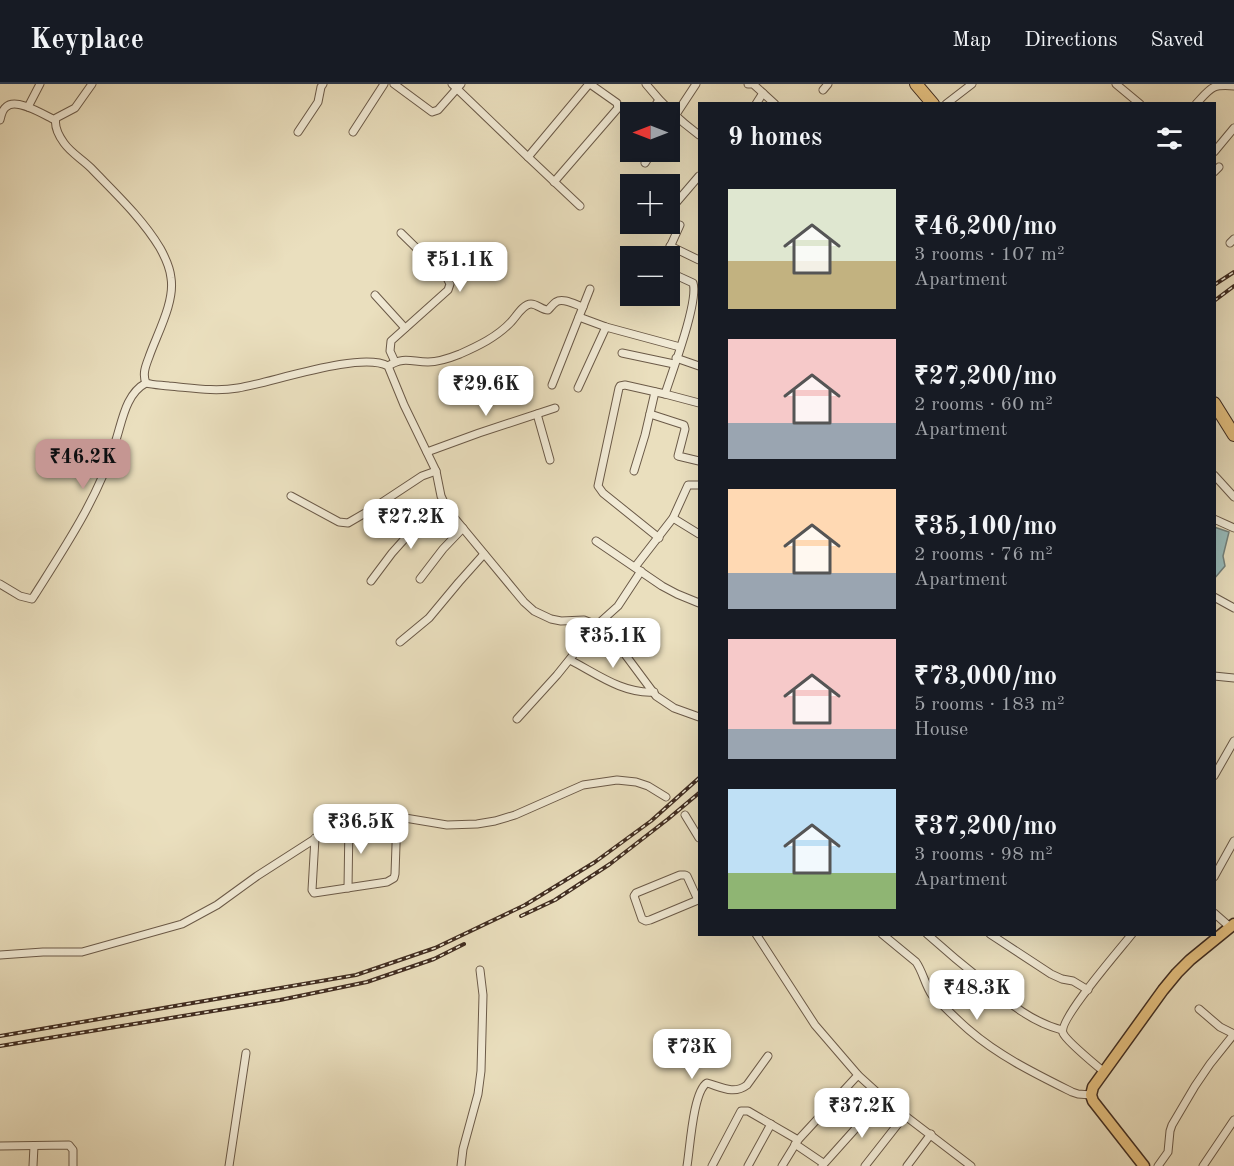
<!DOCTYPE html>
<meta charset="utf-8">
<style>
:root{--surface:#171b24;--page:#20242c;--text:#f1f3f6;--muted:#9ea1a6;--line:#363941;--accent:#c59692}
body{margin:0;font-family:"Old Standard TT",serif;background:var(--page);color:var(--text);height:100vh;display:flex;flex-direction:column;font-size:22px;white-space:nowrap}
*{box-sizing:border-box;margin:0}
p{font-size:20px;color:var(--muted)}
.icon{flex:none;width:33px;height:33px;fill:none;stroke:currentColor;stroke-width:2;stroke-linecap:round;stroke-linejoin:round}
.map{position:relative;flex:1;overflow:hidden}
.drawer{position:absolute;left:698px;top:18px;width:518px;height:834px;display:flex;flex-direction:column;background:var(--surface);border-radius:0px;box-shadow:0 6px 24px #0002}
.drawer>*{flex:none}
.needle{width:39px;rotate:270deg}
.fabs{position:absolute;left:620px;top:18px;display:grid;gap:12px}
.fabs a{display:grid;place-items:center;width:60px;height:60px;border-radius:0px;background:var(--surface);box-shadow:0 6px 24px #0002;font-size:30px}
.price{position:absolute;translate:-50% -51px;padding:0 14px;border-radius:12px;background:#fff;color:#222;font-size:20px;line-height:39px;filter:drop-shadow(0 2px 3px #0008)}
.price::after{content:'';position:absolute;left:50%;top:36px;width:18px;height:14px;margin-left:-9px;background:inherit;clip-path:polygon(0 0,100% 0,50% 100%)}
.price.selected{background:var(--accent);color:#111}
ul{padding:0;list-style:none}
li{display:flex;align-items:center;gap:18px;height:150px;padding:0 30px}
li span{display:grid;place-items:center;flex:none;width:168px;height:120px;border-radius:0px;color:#555}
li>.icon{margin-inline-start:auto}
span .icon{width:72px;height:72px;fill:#fffc;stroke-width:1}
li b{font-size:26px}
h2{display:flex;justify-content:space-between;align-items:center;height:72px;padding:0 30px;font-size:26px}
header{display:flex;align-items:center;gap:36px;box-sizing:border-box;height:84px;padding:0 30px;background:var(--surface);border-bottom:2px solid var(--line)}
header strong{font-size:28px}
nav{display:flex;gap:33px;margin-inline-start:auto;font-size:21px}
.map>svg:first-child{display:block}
.water{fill:#9abbb9;stroke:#76827c;stroke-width:1.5}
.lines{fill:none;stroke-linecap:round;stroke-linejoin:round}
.minor-casing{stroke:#6b5a48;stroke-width:9}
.primary-casing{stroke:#412d21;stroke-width:13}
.trunk-casing{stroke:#412d21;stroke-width:14}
.minor{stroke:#f1ead5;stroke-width:7}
.primary{stroke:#e5c07f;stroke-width:10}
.trunk{stroke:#e5c07f;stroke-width:12}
.rail-casing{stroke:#412d21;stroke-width:4}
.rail{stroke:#f1ead5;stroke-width:1.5;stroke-dasharray:4.5;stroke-linecap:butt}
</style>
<header>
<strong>Keyplace</strong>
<nav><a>Map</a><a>Directions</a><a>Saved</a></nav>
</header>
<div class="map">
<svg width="1234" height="1082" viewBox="0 0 1234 1082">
<rect width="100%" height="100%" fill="#eadfbe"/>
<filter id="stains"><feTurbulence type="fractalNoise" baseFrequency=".00333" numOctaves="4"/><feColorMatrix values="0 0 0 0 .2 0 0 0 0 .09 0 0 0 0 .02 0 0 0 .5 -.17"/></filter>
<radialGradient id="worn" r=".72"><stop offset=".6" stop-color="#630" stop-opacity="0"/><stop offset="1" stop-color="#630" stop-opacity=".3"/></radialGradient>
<path class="water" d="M1214 443 1229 448 1223 472 1225 482 1214 495Z"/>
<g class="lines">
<defs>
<g id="minor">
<path d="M92 0 75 24 56 34C54 42 59 52 64 59 71 69 82 75 91 84 115 109 142 134 160 164 165 173 170 183 171 194 175 218 157 250 149 273 146 281 142 290 146 299 153 301 161 301 169 302 192 304 215 308 238 304 271 299 360 267 388 282L404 321 436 387 441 412 447 425 524 518 534 527 551 535 561 537 584 536 602 543 621 565 656 612 674 624 699 633"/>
<path d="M394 0 432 28 438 26 461 0"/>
<path d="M452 0 528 73 580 122"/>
<path d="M646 0C661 19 679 36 699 51"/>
<path d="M748 0H753L775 20"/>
<path d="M1116 0 1140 20"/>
<path d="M823 6 828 0"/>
<path d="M756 20 763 9"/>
<path d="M946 20 972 0"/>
<path d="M1196 20C1211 4 1211 0 1234 2"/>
<path d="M28 23 40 0"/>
<path d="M651 28 659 16"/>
<path d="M0 36C1 32 2 26 6 23 16 13 44 31 55 36"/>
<path d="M669 41 696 0"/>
<path d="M298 48 318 18 321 3 323 0"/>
<path d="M353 48 384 0"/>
<path d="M1214 68 1234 44"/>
<path d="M528 73 589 0"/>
<path d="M645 79 652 68"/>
<path d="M1214 88 1219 83"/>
<path d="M554 98 618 24 617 19 590 0"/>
<path d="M669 127 699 92"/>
<path d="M1230 159 1234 155"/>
<path d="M670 162 699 176"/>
<path d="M666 172 680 141"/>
<path d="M375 211 405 244"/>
<path d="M579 233 606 243 680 263"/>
<path d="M622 269 674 280"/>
<path d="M676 274 699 282"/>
<path d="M395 278 390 267 391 257 448 206 450 200 447 194 401 149"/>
<path d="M388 282C404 272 412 278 428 278 439 278 450 274 460 270 478 262 497 253 511 238 516 233 523 220 531 220 537 220 542 226 548 226 551 223 553 220 556 218 563 213 576 221 583 223"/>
<path d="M552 301 590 205"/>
<path d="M578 304 606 243"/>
<path d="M665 310C672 288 699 217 693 199L669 188"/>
<path d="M537 330 550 376"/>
<path d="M650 330 684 341 685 345 678 372 699 377"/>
<path d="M427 368 479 349 555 324"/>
<path d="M634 387 645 351 655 308"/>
<path d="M1214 391 1234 413"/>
<path d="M291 412 339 438 348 439 372 425 422 392 436 387"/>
<path d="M673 434 699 450"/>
<path d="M1214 435 1234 444"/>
<path d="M659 454 603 409 598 402 619 304 620 302 625 301 665 310 699 319"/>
<path d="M596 457 662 502 677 510 699 519"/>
<path d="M635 483 673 434 688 401H699"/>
<path d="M420 495 443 465 463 444"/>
<path d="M371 497 392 469 426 431 431 428 447 425"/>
<path d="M0 500 20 512 32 515 34 512C65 463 98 414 115 359 122 339 125 310 146 299"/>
<path d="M1214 513 1234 524"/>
<path d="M400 558 429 534 459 498 484 470"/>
<path d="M570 576C597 590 623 610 654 608"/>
<path d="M1214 592 1234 594"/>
<path d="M517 635 557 591 598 540 618 522 641 487"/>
<path d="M1214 692 1234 657"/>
<path d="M685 731 699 754"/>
<path d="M315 754 312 806 314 809 387 798 394 794 395 790 397 732"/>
<path d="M1214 793 1234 757"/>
<path d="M348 804 349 738"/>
<path d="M698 816 687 792 685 791H680L636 809 634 812 642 835 646 837 650 836 698 816H699"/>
<path d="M1214 829 1230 843"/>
<path d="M756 850 815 941 858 991 891 1021 971 1082"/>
<path d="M882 850 916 878C923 888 925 901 932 911 944 922 956 935 969 946 999 972 1036 990 1072 1008L1078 1010 1091 1011"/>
<path d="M927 850C946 867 965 883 984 898 1008 918 1031 938 1062 946"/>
<path d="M990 850 1051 890 1062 895 1073 897 1088 906"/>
<path d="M0 871 43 868H82L182 840 217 821 257 792 324 749 336 743 369 731H387L447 741 477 740 495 737 515 731 583 701 617 696 636 698 648 702 666 713"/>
<path d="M1199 925 1220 943 1234 950"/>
<path d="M1104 988C1096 981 1066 957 1063 949 1058 936 1121 864 1132 850"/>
<path d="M795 1060 823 1079"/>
<path d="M0 1062 69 1061 73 1066V1082"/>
<path d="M33 1082 34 1062"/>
<path d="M229 1082 246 969"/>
<path d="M461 1082 463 1065 478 1010 481 987 483 911 480 886"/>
<path d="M687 1082C690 1065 693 1007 707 999 721 1003 734 1011 747 1001L768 972"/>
<path d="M712 1082 741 1027H748L798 1056"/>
<path d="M748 1082 771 1040"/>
<path d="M782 1082 798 1056 858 991"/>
<path d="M822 1082 883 1014"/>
<path d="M865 1082 905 1031"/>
<path d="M907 1082 931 1050"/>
<path d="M1158 1082 1168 1068 1170 1047 1172 1041 1195 1002 1210 980 1234 950"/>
<path d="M1203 1082 1234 1036"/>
</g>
<path id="primary" d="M1144 1082 1093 1017 1091 1011 1093 1003 1163 906 1177 889 1190 876 1234 840"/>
<g id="trunk">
<path d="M916 0 933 20"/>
<path d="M1214 319 1234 351"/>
</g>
</defs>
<use href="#minor" class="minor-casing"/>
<use href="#primary" class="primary-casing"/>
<use href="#trunk" class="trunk-casing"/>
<use href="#minor" class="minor"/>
<use href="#primary" class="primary"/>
<use href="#trunk" class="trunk"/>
<defs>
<g id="rail">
<path d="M1214 201 1234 188"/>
<path d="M1214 217 1234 202"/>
<path d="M521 832 555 816 610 780 668 735 699 709"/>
<path d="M0 952 356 891 435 864 525 821 595 778 651 737 699 694"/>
<path d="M0 962 280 916 367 898 434 875 464 860"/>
</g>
</defs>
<use href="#rail" class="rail-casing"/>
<use href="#rail" class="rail"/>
</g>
<rect width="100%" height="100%" filter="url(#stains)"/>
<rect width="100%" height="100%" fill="url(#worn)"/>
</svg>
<div class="fabs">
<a><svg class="needle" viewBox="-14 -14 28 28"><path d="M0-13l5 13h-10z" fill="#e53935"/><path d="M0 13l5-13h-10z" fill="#9ea1a6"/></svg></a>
<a>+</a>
<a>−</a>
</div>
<b class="price" style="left:460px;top:209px">₹51.1K</b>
<b class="price" style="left:486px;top:333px">₹29.6K</b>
<b class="price selected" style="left:83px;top:406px">₹46.2K</b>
<b class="price" style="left:411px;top:466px">₹27.2K</b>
<b class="price" style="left:613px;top:585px">₹35.1K</b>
<b class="price" style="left:361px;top:771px">₹36.5K</b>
<b class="price" style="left:977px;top:937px">₹48.3K</b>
<b class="price" style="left:692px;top:996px">₹73K</b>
<b class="price" style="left:862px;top:1055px">₹37.2K</b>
<section class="drawer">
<h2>9 homes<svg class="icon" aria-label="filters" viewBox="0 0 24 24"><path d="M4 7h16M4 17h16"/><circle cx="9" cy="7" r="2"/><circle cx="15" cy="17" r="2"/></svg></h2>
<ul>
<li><span style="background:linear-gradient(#dfe7d0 60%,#c2b280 0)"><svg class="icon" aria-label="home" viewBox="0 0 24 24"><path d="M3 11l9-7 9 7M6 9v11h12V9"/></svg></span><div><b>₹46,200/mo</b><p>3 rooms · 107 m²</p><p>Apartment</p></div></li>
<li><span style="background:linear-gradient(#f6c9c9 70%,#9aa5b1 0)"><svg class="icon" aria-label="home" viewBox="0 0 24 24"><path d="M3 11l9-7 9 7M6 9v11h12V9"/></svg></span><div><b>₹27,200/mo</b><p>2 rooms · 60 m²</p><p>Apartment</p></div></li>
<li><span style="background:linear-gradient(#ffd9b3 70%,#9aa5b1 0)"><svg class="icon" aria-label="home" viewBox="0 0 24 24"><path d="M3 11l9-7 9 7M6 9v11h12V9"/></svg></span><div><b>₹35,100/mo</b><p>2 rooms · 76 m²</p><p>Apartment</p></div></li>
<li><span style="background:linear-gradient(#f6c9c9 75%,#9aa5b1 0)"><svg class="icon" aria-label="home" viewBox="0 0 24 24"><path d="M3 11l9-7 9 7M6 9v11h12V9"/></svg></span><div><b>₹73,000/mo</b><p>5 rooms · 183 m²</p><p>House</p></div></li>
<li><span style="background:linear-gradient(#bfe0f5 70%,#8fb573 0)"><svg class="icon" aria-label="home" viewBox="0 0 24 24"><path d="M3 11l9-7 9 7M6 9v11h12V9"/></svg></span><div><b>₹37,200/mo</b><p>3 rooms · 98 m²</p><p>Apartment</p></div></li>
</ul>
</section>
</div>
